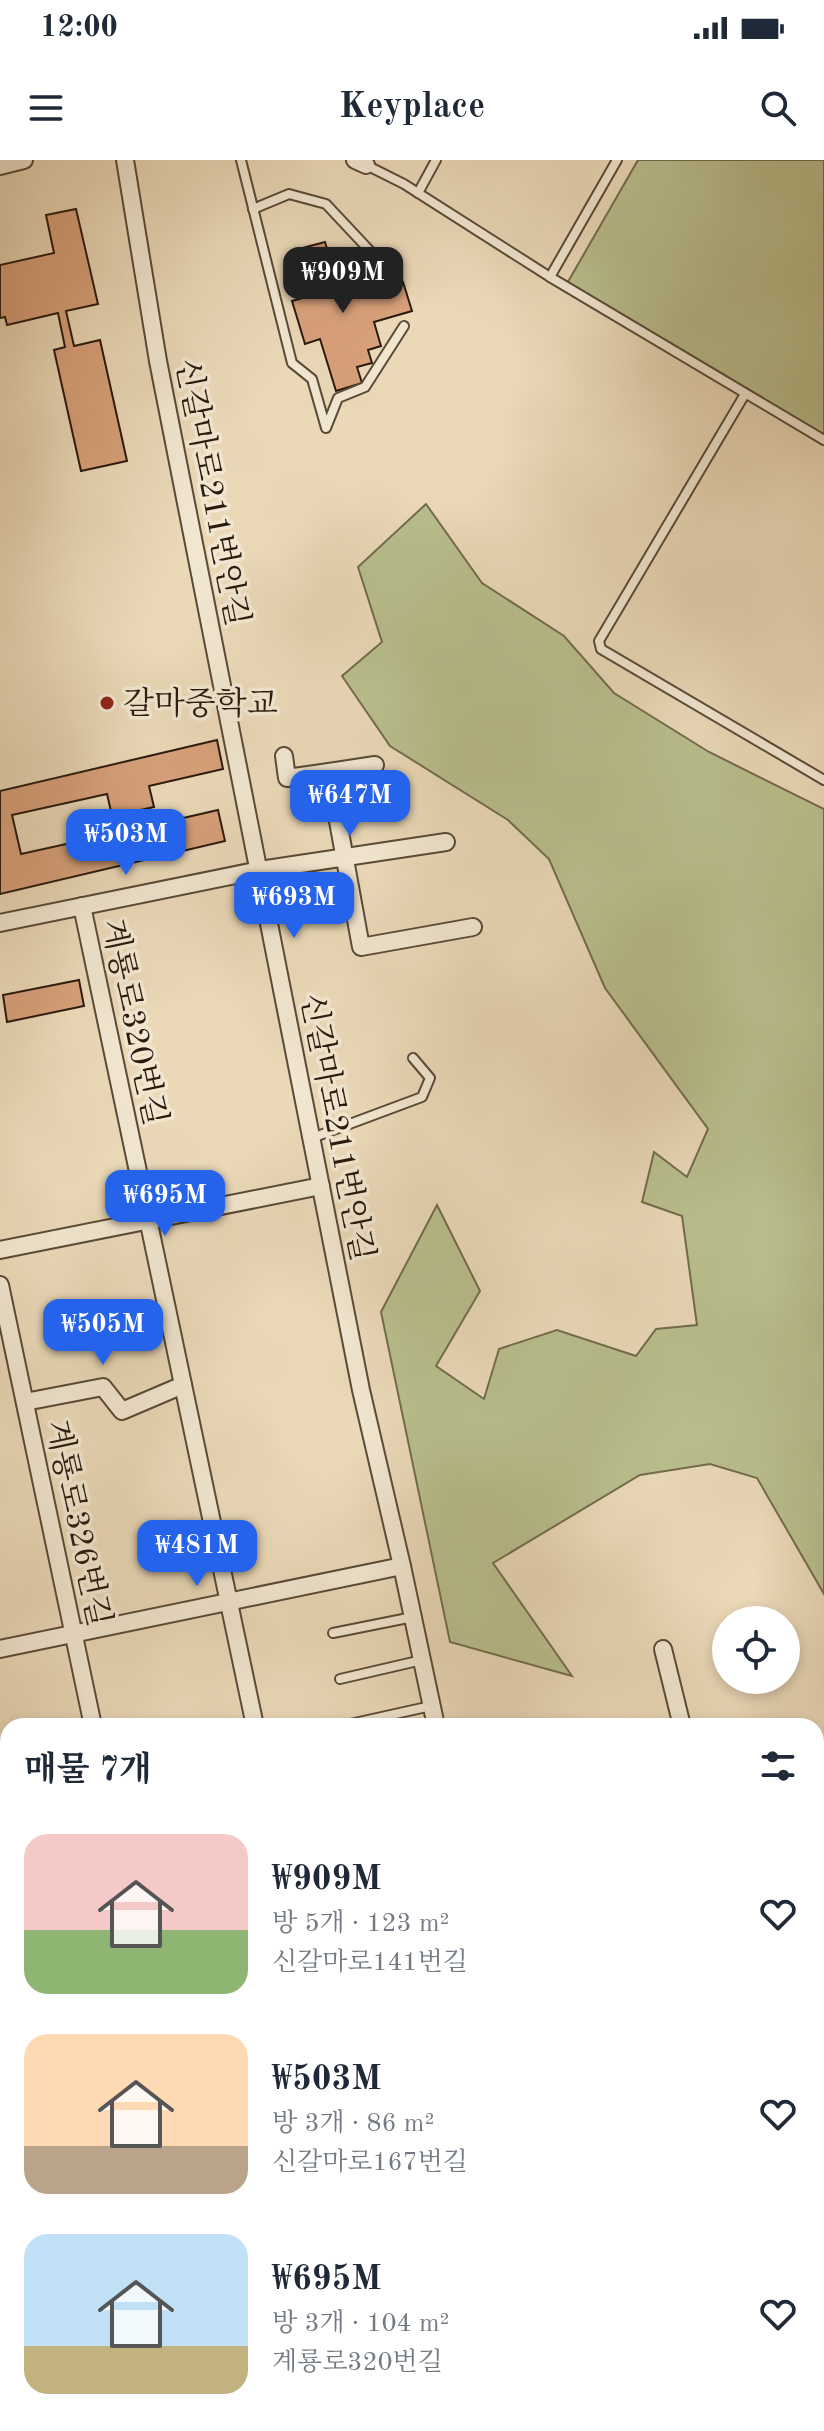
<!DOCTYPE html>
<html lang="ko">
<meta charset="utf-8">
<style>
:root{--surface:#fff;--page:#f6f6f7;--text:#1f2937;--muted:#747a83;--accent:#2563eb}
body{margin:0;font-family:"Old Standard TT","Noto Serif KR",serif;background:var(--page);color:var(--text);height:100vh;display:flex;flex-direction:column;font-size:30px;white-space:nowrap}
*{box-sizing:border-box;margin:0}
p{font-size:26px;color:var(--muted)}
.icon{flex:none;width:44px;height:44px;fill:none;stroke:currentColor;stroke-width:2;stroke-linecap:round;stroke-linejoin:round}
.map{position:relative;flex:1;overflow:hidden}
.drawer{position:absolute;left:0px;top:1558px;width:824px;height:714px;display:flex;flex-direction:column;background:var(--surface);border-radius:24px 24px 0 0;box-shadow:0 4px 12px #0003}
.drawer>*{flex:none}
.tools{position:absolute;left:712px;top:1446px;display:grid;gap:16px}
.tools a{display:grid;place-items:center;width:88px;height:88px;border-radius:50%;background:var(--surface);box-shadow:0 4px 12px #0003;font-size:40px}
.price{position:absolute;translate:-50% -68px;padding:0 18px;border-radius:16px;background:var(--accent);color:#fff;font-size:26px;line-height:52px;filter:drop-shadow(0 2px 4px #0008)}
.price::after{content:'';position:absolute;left:50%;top:48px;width:24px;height:18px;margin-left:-12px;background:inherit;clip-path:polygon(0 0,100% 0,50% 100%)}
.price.selected{background:#222;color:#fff}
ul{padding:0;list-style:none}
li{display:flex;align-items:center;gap:24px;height:200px;padding:0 24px}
li span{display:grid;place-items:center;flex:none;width:224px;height:160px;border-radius:24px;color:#555}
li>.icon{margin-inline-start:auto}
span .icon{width:96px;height:96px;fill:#fffc;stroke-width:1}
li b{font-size:34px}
h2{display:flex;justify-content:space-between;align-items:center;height:96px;padding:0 24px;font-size:34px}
.status{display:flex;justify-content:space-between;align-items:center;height:56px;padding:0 40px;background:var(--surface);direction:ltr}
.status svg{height:22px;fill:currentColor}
header{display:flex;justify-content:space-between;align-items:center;height:104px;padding:0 24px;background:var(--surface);font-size:36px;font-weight:600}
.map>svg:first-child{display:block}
.green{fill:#b9be8d;stroke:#726c4e;stroke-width:2}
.building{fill:#d7a07a;stroke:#2a1a0e;stroke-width:2;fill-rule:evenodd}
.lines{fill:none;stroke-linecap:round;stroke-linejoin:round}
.lane-casing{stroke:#5a4a38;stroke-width:12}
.street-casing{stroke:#5a4a38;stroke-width:20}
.primary-casing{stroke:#2a1a0e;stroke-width:30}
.lane{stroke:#f1e6d0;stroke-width:8}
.street{stroke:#f1e6d0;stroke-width:16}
.primary{stroke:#ead8b7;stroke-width:26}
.poi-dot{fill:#8f2418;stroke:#f1e6d0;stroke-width:3}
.labels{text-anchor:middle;stroke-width:7;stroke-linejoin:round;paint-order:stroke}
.street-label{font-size:32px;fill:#2a1a0e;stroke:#f1e6d0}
.poi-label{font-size:32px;fill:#2a1a0e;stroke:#f1e6d0;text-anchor:start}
</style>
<div class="status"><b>12:00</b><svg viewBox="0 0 49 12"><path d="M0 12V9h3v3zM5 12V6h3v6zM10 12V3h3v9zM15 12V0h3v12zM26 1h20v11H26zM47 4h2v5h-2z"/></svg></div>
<header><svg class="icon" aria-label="menu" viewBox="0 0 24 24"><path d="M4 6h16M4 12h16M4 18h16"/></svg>Keyplace<svg class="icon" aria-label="search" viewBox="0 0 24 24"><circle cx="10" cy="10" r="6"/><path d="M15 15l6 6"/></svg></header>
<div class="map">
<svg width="824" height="2271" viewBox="0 0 824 2271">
<rect width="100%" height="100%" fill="#ead8b7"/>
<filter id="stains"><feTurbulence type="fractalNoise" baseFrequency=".0025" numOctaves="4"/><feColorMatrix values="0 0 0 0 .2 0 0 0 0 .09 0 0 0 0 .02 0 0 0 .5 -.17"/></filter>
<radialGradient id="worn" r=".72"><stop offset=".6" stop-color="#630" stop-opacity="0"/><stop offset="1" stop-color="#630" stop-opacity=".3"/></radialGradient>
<g class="green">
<path d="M638 0H824V275L565 127Z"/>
<path d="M426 344 482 423 564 476 614 533 709 592 824 649V1434L757 1318 710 1304 640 1315 493 1403 572 1516 450 1482 381 1152 437 1045 480 1131 436 1206 484 1239 499 1189 557 1170 636 1196 656 1169 697 1165 682 1056 642 1042 654 992 687 1017 708 969 605 828 549 699 508 660 390 586 342 516 382 482 358 407Z"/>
<path d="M824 1755V1890L816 1893V1760Z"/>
</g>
<g class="building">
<path d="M76 49 98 144 66 151 74 186 100 180 127 301 81 311 54 190 65 187 58 153 7 165 5 157 0 158V105L54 93 46 55Z"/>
<path d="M325 82 335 114 348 110 356 136 403 122 412 151 374 162 381 186 368 190 372 203 357 207 362 223 336 231 320 179 305 184 292 141 309 136 295 90Z"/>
<path d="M217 580 223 609 149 626 154 647 127 653 131 670 218 650 225 681 0 734V631ZM107 634 116 673 21 694 12 655Z"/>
<path d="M79 820 84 846 7 862 3 835Z"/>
</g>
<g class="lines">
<defs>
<g id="lane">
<path d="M241 0 292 203 312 219 326 268 338 238 365 227 404 166"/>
<path d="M366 5 404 24 550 117 824 280"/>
<path d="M418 33 436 0"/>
<path d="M253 49 289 34 326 44 385 107"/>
<path d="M550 117 617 0"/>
<path d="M745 234 599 481 601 489 824 620"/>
<path d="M312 978 422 937 430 918 413 898"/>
<path d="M333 1473 413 1457"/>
<path d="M340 1519 422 1500"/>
<path d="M341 1566 431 1546"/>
<path d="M0 2038 8 2037"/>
</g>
<g id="street">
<path d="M125 0 158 201 361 1230 402 1406 436 1566"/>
<path d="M355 0 366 5"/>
<path d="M0 6 24 0"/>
<path d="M284 596 287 618 329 612 361 787 473 767"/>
<path d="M329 612 375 605"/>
<path d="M82 746 255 1566"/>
<path d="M0 763 260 710 446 682"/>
<path d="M0 1090 321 1026"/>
<path d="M0 1125 93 1566"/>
<path d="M25 1242 103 1227 122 1251 183 1225"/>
<path d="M0 1489 402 1406"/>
<path d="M663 1489 682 1566"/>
<path d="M0 1598 8 1596"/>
<path d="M0 1831 8 1829"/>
<path d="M816 2134 824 2133"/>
<path d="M0 2141 8 2140"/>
<path d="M100 2264 101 2271"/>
<path d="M239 2264 240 2271"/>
<path d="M401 2264 403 2271"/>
<path d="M544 2264 547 2271"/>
<path d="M573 2264 578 2271"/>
<path d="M457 2271 466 2264"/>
<path d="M670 2271 687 2265 726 2268"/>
</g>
<g id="primary">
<path d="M816 2234 824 2231"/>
<path d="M719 2271 739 2264"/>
</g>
</defs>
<use href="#lane" class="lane-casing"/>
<use href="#street" class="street-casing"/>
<use href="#primary" class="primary-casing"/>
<use href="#lane" class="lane"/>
<use href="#street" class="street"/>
<use href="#primary" class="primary"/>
</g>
<circle class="poi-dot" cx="107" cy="543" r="8"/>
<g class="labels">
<g class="street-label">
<text transform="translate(213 332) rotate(79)" y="11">신갈마로211번안길</text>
<text transform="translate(135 862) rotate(78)" y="11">계룡로320번길</text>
<text transform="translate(338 967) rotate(79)" y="11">신갈마로211번안길</text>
<text transform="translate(79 1363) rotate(78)" y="11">계룡로326번길</text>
</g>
<g class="poi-label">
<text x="123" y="554">갈마중학교</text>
</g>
</g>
<rect width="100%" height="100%" filter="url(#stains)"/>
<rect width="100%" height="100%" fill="url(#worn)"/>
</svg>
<div class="tools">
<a><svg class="icon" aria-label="locate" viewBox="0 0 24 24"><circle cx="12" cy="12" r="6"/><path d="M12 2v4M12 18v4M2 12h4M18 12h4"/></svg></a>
</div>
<b class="price selected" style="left:343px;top:155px">₩909M</b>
<b class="price" style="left:350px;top:678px">₩647M</b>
<b class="price" style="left:126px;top:717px">₩503M</b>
<b class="price" style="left:294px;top:780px">₩693M</b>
<b class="price" style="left:165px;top:1078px">₩695M</b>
<b class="price" style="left:103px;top:1207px">₩505M</b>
<b class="price" style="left:197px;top:1428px">₩481M</b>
<section class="drawer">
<h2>매물 7개<svg class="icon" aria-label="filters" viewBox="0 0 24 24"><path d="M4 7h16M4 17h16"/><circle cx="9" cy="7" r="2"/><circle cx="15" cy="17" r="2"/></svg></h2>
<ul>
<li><span style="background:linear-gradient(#f6c9c9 60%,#8fb573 0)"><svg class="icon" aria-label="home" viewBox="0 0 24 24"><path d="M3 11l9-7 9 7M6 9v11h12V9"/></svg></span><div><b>₩909M</b><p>방 5개 · 123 m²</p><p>신갈마로141번길</p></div><svg class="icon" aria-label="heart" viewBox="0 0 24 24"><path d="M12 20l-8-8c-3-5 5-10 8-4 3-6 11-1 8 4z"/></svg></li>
<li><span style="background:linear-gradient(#ffd9b3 70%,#b9a48a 0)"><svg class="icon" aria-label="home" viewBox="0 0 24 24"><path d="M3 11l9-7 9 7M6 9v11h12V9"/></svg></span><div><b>₩503M</b><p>방 3개 · 86 m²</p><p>신갈마로167번길</p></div><svg class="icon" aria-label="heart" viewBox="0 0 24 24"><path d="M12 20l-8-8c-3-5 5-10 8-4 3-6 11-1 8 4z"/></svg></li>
<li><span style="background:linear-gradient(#bfe0f5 70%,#c2b280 0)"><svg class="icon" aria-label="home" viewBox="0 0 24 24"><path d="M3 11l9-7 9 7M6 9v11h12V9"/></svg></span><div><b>₩695M</b><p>방 3개 · 104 m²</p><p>계룡로320번길</p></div><svg class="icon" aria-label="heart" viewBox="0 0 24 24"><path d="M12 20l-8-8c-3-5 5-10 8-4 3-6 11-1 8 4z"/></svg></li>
</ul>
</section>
</div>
